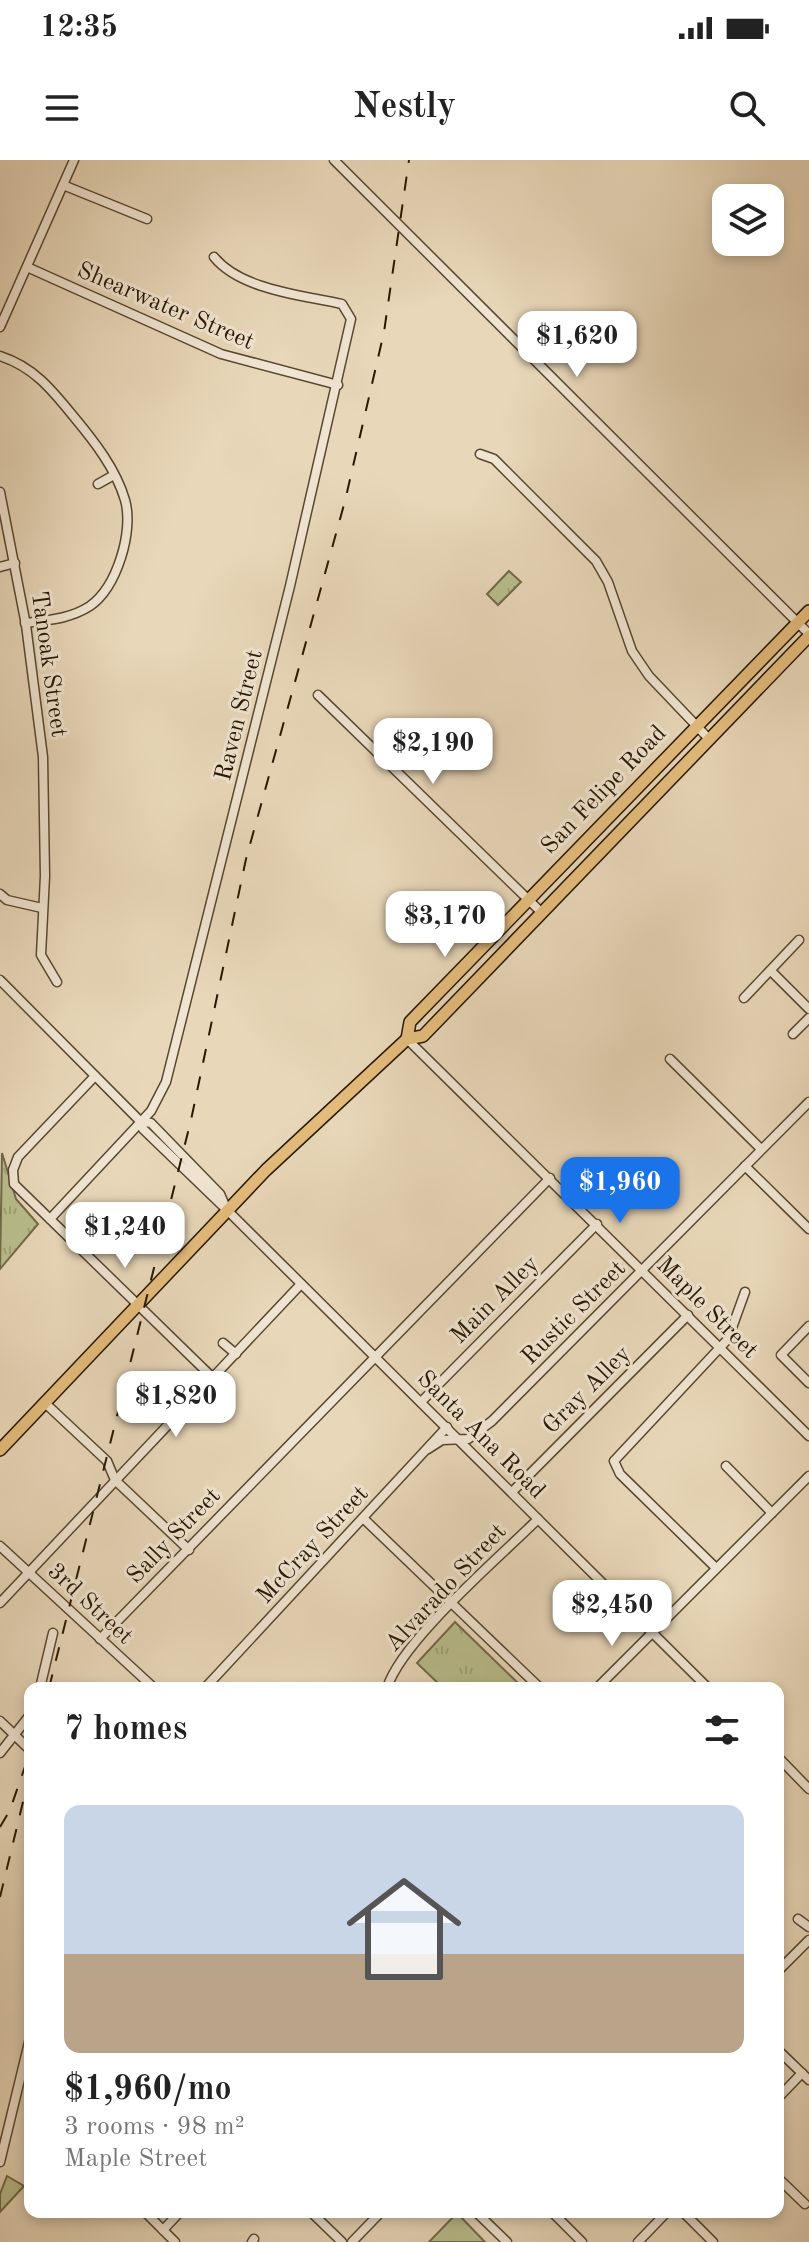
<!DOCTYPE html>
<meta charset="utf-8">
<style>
:root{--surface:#fff;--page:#f2f2f2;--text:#222;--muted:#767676;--line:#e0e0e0;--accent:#1a73e8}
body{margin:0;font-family:"Old Standard TT",serif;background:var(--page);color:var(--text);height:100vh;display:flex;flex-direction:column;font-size:30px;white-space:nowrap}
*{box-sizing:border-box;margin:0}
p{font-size:26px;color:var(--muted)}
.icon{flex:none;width:44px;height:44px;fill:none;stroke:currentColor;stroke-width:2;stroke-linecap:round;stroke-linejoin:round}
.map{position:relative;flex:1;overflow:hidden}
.panel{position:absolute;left:24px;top:1522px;width:760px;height:536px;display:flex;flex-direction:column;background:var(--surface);border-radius:16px;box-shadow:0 4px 12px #0003}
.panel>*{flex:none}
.tools{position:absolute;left:712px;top:24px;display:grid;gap:16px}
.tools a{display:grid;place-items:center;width:72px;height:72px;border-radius:16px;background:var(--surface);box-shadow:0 4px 12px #0003;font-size:40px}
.price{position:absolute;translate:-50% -68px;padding:0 18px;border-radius:16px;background:#fff;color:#222;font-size:26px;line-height:52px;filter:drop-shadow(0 2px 4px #0008)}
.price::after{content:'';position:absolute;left:50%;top:48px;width:24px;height:18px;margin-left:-12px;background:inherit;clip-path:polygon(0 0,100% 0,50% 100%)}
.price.active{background:var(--accent);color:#fff}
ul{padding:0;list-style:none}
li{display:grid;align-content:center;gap:16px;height:424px;padding:0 40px}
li+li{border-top:2px solid var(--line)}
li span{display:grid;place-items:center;height:248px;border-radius:16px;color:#555}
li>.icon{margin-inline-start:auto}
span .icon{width:144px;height:144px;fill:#fffc;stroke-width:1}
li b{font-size:34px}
h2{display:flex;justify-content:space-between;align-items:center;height:96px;padding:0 40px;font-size:34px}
.status{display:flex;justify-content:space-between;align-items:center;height:56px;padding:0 40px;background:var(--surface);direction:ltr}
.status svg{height:22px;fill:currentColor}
header{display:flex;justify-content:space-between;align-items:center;height:104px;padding:0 40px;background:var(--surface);font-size:36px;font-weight:800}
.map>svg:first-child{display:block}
.grass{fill:#b9bd8d;stroke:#706a48;stroke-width:2}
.park{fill:url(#park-tufts);stroke:#706a48;stroke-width:2}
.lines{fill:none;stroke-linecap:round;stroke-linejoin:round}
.minor-casing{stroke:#584830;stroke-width:11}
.major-casing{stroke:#281802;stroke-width:14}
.minor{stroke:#f0e5d2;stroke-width:8}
.major{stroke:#e4bc7c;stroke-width:11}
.rail{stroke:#281802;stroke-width:2;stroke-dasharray:14 14;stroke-linecap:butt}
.labels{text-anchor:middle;stroke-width:6;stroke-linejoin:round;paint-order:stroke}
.street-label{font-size:24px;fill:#281802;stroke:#f0e5d2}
</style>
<div class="status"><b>12:35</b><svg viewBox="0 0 49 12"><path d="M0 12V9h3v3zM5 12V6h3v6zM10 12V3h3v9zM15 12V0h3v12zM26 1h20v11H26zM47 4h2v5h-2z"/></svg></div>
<header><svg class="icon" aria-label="menu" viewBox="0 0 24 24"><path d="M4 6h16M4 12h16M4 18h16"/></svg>Nestly<svg class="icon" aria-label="search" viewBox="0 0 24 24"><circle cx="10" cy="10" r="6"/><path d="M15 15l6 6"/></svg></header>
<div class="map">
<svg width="809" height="2082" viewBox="0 0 809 2082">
<defs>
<pattern id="park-tufts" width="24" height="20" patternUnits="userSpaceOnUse" patternTransform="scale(2)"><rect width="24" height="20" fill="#b9bd8d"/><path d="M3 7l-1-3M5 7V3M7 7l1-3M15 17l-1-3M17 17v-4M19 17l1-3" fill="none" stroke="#9fa278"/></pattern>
</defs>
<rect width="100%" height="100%" fill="#e8d7b9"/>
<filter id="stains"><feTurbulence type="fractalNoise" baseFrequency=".0025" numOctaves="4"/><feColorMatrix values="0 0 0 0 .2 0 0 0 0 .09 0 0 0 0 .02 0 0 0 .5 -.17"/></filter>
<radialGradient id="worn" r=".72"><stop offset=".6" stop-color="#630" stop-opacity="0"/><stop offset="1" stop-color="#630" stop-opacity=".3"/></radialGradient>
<g class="grass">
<path d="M7 2016 24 2026 0 2052V2034Z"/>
<path d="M457 2053 485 2082H429Z"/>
</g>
<g class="park">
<path d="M509 411 521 422 498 445 487 434Z"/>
<path d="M2 993 16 1039 38 1064 0 1109Z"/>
<path d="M455 1462 523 1528H443L417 1503Z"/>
</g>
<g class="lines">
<defs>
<g id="minor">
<path d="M334 0 809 474"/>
<path d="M63 25 147 59"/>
<path d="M27 107 221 194 338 225"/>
<path d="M0 167 74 0"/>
<path d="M0 196C34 207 52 230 74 257 94 281 116 309 125 340 134 371 117 427 90 446 70 459 48 460 25 463"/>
<path d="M480 294 494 299 596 401 608 422 632 491 649 516 709 579"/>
<path d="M98 324 114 315"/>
<path d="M0 332 26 465 43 597 45 716 41 795 57 822"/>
<path d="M0 407 15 403"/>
<path d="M318 535 541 752"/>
<path d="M0 734 7 740 42 748"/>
<path d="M771 811 809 849"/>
<path d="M0 820 140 961 143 969 227 1050 220 1034 151 963 140 961"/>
<path d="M744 838 799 780"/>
<path d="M793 874 809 858"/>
<path d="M407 879 809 1276"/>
<path d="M670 899 761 989"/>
<path d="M95 916 18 997 13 1010 14 1024 213 1218"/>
<path d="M745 1006 809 1069"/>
<path d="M227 1050 708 1528"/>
<path d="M50 1059 151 951 166 922 290 426 351 159 342 144C302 135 241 130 214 97"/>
<path d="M809 1166 781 1195 809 1223"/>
<path d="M223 1183 236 1194"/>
<path d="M421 1242 597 1064"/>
<path d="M45 1243 107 1301 115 1320 189 1390"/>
<path d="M428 1289 442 1280 468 1279 492 1261 809 942"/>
<path d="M726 1306 772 1353"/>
<path d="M512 1332 688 1155"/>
<path d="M364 1359 540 1528"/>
<path d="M0 1386 154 1528"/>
<path d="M715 1407 620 1314 614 1301 728 1179 745 1132"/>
<path d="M0 1443 301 1124"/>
<path d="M100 1479 550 1018"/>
<path d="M40 1528 53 1473"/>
<path d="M205 1528 447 1267"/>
<path d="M387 1528C402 1480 500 1397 538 1359"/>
<path d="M597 1528 809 1316"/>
<path d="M0 1561 30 1590"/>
<path d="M0 1593 30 1555"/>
<path d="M778 1597 809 1629"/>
<path d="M798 1759 809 1767"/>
<path d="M778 1811 809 1780"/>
<path d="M778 1890 809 1920"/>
<path d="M778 1938 802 1913"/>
<path d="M0 2002 30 1878"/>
<path d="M778 2018 805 2044"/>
<path d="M145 2052 175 2082"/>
<path d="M311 2052 342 2082"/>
<path d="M476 2052 507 2082"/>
<path d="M552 2052 582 2082"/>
<path d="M683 2052 713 2082"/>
<path d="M163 2070 180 2052"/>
<path d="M252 2082 254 2079"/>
<path d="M352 2082 381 2052"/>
<path d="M638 2082 667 2052"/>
</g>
<g id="major">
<path d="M407 879 410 862 809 451"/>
<path d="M0 1290 266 1010 407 879 423 876 809 476"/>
</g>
</defs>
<use href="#minor" class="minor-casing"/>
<use href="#major" class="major-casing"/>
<use href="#minor" class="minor"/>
<use href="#major" class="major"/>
<g class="rail">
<path d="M49 1528 191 960 246 699 345 341 384 172 409 0"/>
<path d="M0 1667 10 1650 30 1592"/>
<path d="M0 1737 30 1613"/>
</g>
</g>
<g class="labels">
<g class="street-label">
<text transform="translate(166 145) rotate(23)" y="8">Shearwater Street</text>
<text transform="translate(50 504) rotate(82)" y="8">Tanoak Street</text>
<text transform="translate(238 555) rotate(-76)" y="8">Raven Street</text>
<text transform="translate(603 629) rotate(-46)" y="8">San Felipe Road</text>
<text transform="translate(494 1139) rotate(-45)" y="8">Main Alley</text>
<text transform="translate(708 1147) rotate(45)" y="8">Maple Street</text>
<text transform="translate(573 1152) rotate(-45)" y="8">Rustic Street</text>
<text transform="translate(586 1229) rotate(-45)" y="8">Gray Alley</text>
<text transform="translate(482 1274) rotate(45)" y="8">Santa Ana Road</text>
<text transform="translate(173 1375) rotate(-46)" y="8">Sally Street</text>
<text transform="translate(312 1384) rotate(-47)" y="8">McCray Street</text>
<text transform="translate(445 1427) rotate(-47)" y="8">Alvarado Street</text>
<text transform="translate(91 1443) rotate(43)" y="8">3rd Street</text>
</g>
</g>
<rect width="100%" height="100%" filter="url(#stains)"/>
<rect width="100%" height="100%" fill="url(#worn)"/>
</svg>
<div class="tools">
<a><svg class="icon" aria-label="layers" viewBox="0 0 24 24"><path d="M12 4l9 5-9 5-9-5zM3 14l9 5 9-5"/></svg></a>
</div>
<b class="price" style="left:577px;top:219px">$1,620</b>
<b class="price" style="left:433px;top:626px">$2,190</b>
<b class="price" style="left:445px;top:799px">$3,170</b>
<b class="price active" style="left:620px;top:1065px">$1,960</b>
<b class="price" style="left:125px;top:1110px">$1,240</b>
<b class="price" style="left:176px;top:1279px">$1,820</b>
<b class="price" style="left:612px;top:1488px">$2,450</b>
<section class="panel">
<h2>7 homes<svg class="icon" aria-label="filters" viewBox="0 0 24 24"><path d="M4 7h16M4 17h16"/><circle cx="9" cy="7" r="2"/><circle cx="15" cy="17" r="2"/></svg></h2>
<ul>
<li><span style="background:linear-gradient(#c9d6e8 60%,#b9a48a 0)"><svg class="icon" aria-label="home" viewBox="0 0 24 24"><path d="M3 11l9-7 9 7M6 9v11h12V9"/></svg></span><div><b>$1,960/mo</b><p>3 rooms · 98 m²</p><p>Maple Street</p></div></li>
</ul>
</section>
</div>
